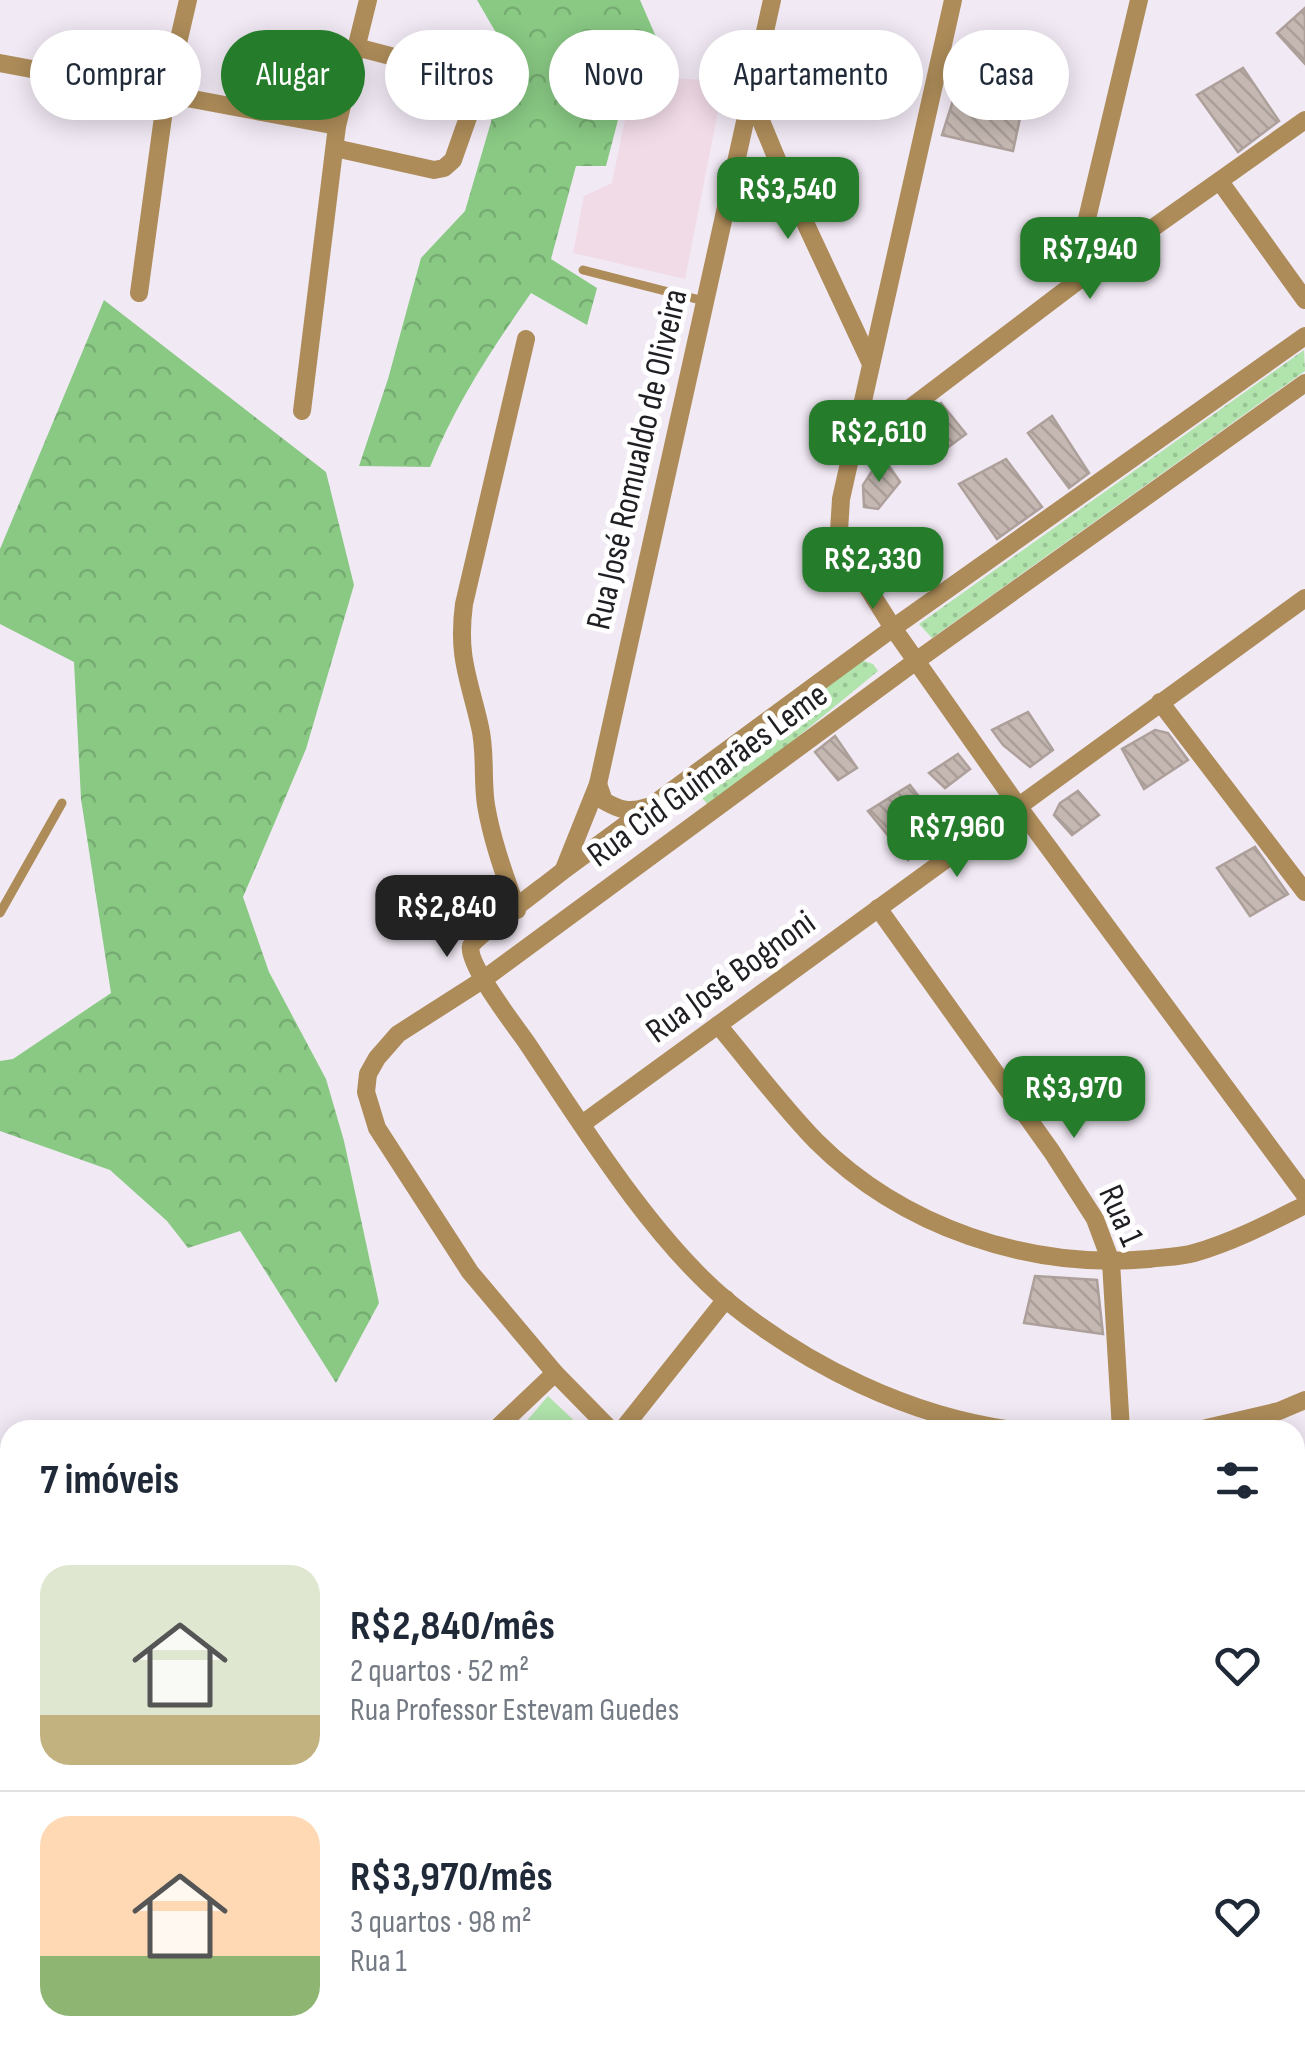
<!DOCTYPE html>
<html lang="pt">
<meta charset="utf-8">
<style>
:root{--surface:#fff;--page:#f6f6f7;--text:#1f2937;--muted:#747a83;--line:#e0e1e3;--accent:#257c2a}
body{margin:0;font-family:"Sofia Sans Condensed",sans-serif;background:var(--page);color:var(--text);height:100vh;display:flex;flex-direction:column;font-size:38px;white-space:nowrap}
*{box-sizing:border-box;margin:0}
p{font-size:32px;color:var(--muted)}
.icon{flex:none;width:55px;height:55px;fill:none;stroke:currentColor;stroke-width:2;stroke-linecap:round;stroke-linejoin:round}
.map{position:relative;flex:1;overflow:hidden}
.panel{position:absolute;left:0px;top:1420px;width:1305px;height:642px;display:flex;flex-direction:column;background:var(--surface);border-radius:30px 30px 0 0;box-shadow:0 5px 25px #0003}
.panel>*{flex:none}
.hud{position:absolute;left:30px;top:30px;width:1245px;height:90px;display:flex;gap:20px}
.price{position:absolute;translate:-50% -85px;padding:0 22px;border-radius:20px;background:var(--accent);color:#fff;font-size:32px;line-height:65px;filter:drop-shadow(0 2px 5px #0008)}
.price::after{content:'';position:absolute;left:50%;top:60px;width:30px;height:22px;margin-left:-15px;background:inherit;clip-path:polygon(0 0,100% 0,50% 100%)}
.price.active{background:#222;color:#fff}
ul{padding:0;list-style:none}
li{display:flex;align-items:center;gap:30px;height:250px;padding:0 40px}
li+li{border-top:2px solid var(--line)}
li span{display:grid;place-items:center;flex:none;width:280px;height:200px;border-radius:30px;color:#555}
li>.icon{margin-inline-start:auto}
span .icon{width:120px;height:120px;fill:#fffc;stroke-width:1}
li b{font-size:42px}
h2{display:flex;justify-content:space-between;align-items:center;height:120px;padding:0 40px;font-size:42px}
.pill{padding:0 35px;border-radius:45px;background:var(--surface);box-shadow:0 5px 25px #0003;font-size:35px;line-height:90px}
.pill.active{background:var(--accent);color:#fff}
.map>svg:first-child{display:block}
.education{fill:#f1dbe7}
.grass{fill:url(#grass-dots)}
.forest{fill:url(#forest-crowns)}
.garden{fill:#b1e4ad}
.building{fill:url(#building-back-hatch);stroke:#ad9f9a;stroke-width:2.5}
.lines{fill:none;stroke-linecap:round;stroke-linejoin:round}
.service{stroke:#ad8c59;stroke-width:9}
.minor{stroke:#ad8c59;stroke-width:18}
.labels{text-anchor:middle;stroke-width:10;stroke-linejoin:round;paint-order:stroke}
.street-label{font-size:35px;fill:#211e23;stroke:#fff}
</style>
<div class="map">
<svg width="1305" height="2062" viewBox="0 0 1305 2062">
<defs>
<pattern id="grass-dots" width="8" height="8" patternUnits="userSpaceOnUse" patternTransform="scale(2.5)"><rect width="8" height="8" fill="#b1e4ad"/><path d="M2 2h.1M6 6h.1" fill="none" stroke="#98c395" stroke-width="1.8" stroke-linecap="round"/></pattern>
<pattern id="forest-crowns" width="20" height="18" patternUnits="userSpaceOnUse" patternTransform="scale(2.5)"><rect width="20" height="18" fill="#89c984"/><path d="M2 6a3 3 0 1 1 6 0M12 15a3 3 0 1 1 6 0" fill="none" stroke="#76ac72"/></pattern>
<pattern id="building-back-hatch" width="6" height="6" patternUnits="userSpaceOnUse" patternTransform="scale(2.5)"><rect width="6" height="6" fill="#c5b8b2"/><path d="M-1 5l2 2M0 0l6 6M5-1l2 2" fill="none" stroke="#a99e99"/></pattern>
</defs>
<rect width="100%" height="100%" fill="#f1e9f4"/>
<path class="education" d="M634 76 724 81 685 279 573 253 584 196 612 183Z"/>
<g class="grass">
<path d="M1304 350 1305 371 932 638 919 624Z"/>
<path d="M861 660 873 664 878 671 711 808 694 789Z"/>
</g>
<g class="forest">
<path d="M477 0H640L670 69 592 73 584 108 619 116 606 166H576L551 259 597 288 587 325 531 293C492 349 456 403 430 467L359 466 388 379 421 258 465 211 491 122 502 43Z"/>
<path d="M104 300 326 472 354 585 306 749 243 897 269 972 326 1079 344 1141 379 1303 336 1383 240 1231 188 1248 167 1221 110 1170 0 1131V1061L13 1059 111 993 81 799 74 662 0 624V549Z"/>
<path d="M171 2052 292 2053 296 2062H169Z"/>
</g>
<path class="garden" d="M548 1396 582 1428 581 1430H519Z"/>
<g class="building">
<path d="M1305 8V64L1277 33Z"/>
<path d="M1243 68 1279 121 1238 152 1197 95Z"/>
<path d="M957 88 1024 99 1013 151 942 135Z"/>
<path d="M941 403 966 434 943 451 920 422Z"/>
<path d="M1052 416 1089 473 1069 488 1028 433Z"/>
<path d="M882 456 900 482 878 509 864 507 863 485Z"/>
<path d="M1006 459 1042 507 997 539 959 484Z"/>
<path d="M1028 712 1053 750 1030 767 1003 745 992 730Z"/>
<path d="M1155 730 1168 733 1188 760 1144 789 1122 749Z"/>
<path d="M835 736 857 768 838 780 815 752Z"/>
<path d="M958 754 970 769 945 788 929 773Z"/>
<path d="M910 785 946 832 908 860 868 811Z"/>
<path d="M1078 791 1099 815 1072 835 1054 815 1060 803Z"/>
<path d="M1255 847 1288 894 1250 916 1217 868Z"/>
<path d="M1035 1276 1097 1280 1103 1334 1024 1323Z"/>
</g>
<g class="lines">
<g class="service">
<path d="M583 270 704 301"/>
<path d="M0 913 62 803"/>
</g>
<g class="minor">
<path d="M953 0 841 499 839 531 849 558 893 628 1018 806 1305 1195"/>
<path d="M0 63 337 126"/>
<path d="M752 99 788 186 871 364"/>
<path d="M335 148 434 170 444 168 453 160 477 92 476 83 467 76 356 47"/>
<path d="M1221 183 1305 300"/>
<path d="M728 200 770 185 788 186"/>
<path d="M1071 286 1139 0"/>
<path d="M139 293 166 95 188 0"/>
<path d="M302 411 337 126 368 0"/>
<path d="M852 452 1071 286 1305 120"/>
<path d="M1160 702 1305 892"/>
<path d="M598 784 604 801C620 810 629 813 647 807"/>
<path d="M564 869 598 784 772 0"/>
<path d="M878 908 1052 1152 1095 1219 1111 1262 1121 1430"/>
<path d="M517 910C505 876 492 841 486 805 482 779 486 752 480 727 469 678 457 657 464 604L526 339"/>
<path d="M718 1025C750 1063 781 1105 816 1141 902 1227 1029 1270 1149 1259 1163 1257 1180 1257 1194 1253 1233 1242 1269 1223 1305 1205"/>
<path d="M582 1124 1305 598"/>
<path d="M495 1430 555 1373"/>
<path d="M611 1430 555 1373 470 1272 377 1128 366 1092 368 1074 377 1058 398 1034 484 979 916 661 1305 383"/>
<path d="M622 1430 726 1299"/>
<path d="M1012 1430C909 1416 807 1366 726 1300 651 1237 582 1125 527 1043 516 1027 466 963 471 946 472 939 551 881 564 870L893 628 1305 336"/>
<path d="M1198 1430 1279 1411 1305 1400"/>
<path d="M1295 1629 1305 1604"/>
<path d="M1295 1872 1305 1876"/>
<path d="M0 1902 10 1903"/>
<path d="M51 2052 52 2062"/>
<path d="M914 2062 918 2052"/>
<path d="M1108 2062 1112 2052"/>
<path d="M1295 2062 1305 2037"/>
</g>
</g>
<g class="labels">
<g class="street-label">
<text transform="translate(636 459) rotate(-77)" y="12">Rua José Romualdo de Oliveira</text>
<text transform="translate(707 774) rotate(-36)" y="12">Rua Cid Guimarães Leme</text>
<text transform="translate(730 976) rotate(-36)" y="12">Rua José Bognoni</text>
<text transform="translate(1122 1215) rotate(66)" y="12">Rua 1</text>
</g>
</g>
</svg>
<b class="price" style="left:788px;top:242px">R$3,540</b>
<b class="price" style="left:1090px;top:302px">R$7,940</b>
<b class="price" style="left:879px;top:485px">R$2,610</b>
<b class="price" style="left:873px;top:612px">R$2,330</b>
<b class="price" style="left:957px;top:880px">R$7,960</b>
<b class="price active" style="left:447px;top:960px">R$2,840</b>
<b class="price" style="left:1074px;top:1141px">R$3,970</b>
<div class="hud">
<a class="pill">Comprar</a>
<a class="pill active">Alugar</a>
<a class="pill">Filtros</a>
<a class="pill">Novo</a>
<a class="pill">Apartamento</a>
<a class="pill">Casa</a>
</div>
<section class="panel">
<h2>7 imóveis<svg class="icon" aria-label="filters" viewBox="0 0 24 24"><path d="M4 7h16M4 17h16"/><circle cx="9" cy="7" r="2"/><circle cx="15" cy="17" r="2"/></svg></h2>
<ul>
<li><span style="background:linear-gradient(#dfe7d0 75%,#c2b280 0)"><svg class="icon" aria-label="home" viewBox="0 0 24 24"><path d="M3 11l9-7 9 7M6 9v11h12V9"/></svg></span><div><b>R$2,840/mês</b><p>2 quartos · 52 m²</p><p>Rua Professor Estevam Guedes</p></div><svg class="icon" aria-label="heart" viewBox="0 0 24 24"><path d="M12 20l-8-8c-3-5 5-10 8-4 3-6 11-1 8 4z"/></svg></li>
<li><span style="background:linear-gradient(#ffd9b3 70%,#8fb573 0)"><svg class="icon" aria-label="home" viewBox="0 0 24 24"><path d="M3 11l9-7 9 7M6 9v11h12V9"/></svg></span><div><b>R$3,970/mês</b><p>3 quartos · 98 m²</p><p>Rua 1</p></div><svg class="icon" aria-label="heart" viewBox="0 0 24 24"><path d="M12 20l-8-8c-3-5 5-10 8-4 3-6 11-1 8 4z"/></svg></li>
</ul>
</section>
</div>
